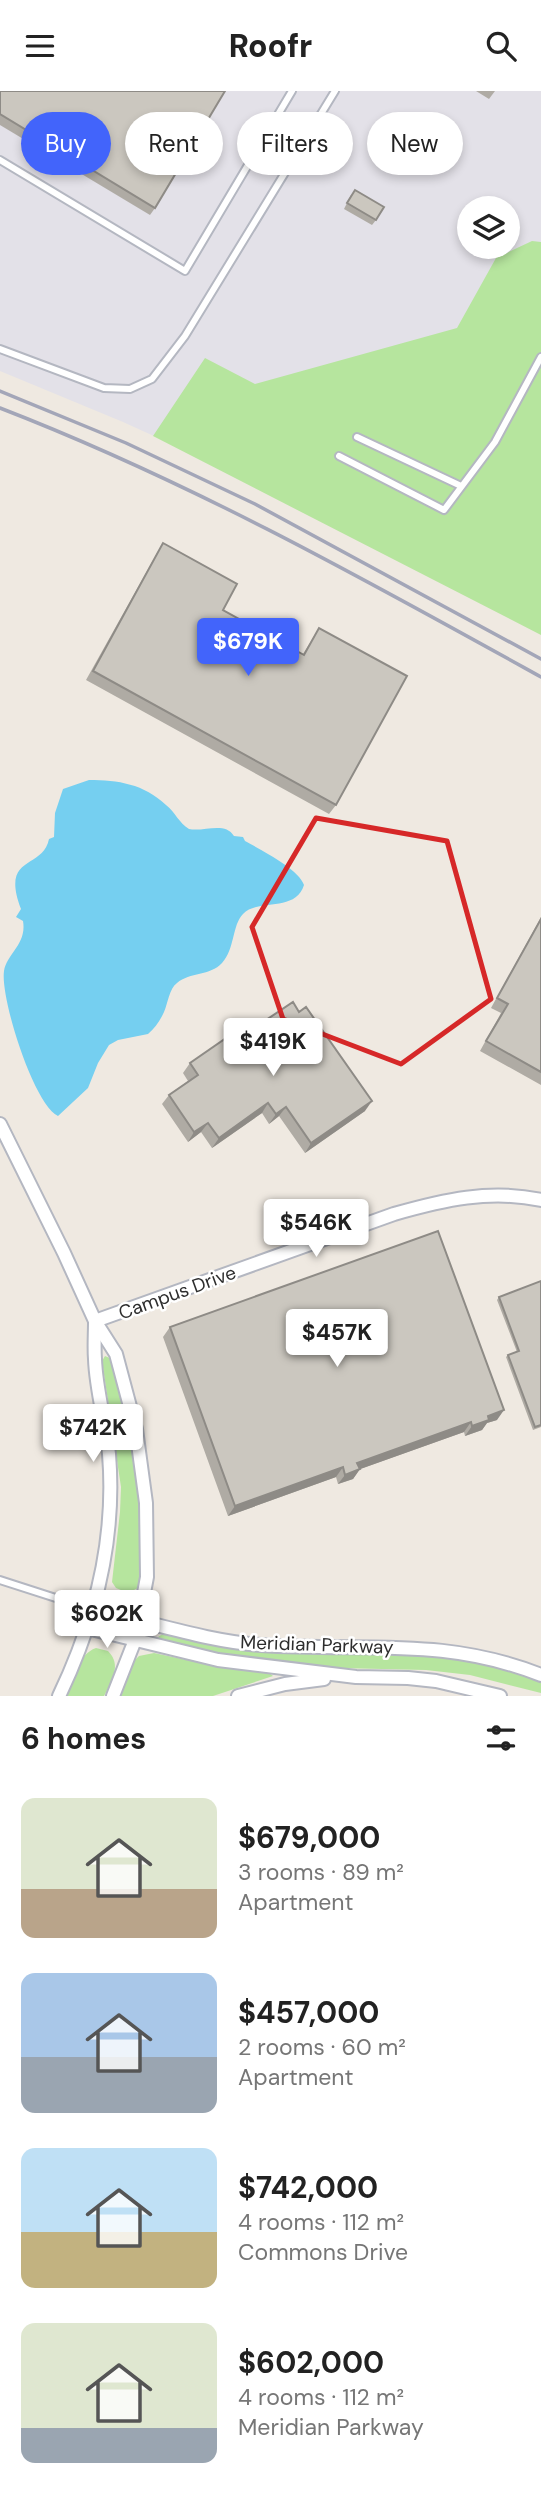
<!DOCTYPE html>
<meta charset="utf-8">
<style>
:root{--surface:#fff;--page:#f2f2f2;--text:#222;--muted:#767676;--accent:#4264fb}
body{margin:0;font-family:"DM Sans",sans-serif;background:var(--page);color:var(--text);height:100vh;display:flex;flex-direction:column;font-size:26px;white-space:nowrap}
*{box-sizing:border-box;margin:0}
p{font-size:23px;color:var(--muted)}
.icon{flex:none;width:38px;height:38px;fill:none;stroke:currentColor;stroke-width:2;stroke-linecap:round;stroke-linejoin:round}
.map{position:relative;height:1605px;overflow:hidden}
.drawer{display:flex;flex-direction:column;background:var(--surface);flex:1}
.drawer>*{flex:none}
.hud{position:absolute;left:21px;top:21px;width:500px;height:63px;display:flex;gap:14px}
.controls{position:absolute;left:457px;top:105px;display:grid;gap:14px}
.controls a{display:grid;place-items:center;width:63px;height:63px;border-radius:50%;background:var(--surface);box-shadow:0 4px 10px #0003;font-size:35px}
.price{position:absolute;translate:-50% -60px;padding:0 16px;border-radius:7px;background:#fff;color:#222;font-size:23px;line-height:46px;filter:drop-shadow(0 2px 4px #0008)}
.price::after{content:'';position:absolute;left:50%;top:42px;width:21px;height:16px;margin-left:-10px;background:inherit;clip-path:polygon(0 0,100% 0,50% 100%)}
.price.current{background:var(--accent);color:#fff}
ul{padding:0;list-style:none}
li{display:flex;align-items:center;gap:21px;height:175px;padding:0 21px}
li span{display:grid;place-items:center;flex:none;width:196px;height:140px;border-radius:14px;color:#555}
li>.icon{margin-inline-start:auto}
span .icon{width:84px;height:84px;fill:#fffc;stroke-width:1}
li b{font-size:30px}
h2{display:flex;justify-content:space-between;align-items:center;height:84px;padding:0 21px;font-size:30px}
.tag{padding:0 24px;border-radius:32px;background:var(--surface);box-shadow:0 4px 10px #0003;font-size:24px;line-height:63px}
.tag.current{background:var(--accent);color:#fff}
header{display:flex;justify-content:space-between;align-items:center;height:91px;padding:0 21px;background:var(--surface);font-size:32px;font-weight:800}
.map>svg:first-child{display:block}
.industrial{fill:#e3e1e8;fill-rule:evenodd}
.green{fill:#b6e59e}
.water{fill:#75cff0}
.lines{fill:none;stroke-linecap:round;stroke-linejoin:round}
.lane-casing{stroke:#b4b7c1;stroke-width:10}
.street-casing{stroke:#b4b7c1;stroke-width:16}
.lane{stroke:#fff;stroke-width:6}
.street{stroke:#fff;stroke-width:12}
.rail{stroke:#a3a6b8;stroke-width:3.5}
.wall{fill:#afaba4}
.shaded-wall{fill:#8e8b86}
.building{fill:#cbc7bf;stroke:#8e8b86;stroke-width:2}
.marked{fill:none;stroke:#d62828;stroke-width:5;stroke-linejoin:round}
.labels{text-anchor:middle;stroke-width:5;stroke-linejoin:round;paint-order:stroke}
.street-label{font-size:19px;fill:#2e2e2e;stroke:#fff}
</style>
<header><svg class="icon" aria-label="menu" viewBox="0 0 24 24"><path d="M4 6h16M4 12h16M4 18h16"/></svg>Roofr<svg class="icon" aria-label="search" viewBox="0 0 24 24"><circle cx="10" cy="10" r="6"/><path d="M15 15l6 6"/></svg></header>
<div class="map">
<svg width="541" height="1605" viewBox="0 0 541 1605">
<rect width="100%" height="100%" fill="#efe9e1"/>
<path class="industrial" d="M0 0H541V543L220 375 123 331 0 280ZM469 117H508V156H469Z"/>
<g class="green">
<path d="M532 150 541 151V544L153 345 205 267 255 293 457 237 496 167Z"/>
<path d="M105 1265 112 1268C131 1341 148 1417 140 1493L138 1497 128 1502 116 1497 112 1491 120 1421 121 1396 102 1270Z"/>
<path d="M164 1542C199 1549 234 1558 270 1561 330 1565 392 1557 453 1566 483 1570 513 1580 541 1590V1602L470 1584 426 1579 338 1577 229 1564 161 1549 158 1546Z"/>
<path d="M96 1557 108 1560C122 1574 112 1590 104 1605H66C73 1589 78 1563 96 1557Z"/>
<path d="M154 1562 215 1575 268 1581 273 1585 213 1605H119L135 1569 139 1565Z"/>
</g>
<path class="water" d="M89 689C118 689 144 693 166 714 175 721 179 732 189 738 204 741 225 730 234 745L243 746 245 750C261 759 299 778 304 794 295 822 258 807 243 823 232 834 235 858 222 872 210 885 190 881 177 892 169 898 168 912 164 921 160 930 155 937 148 943L118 949 109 954 98 972 88 997 58 1025C34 1014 0 907 4 880 7 862 27 853 23 830L16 826 21 818C0 763 43 779 49 748L54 746 55 722 63 698Z"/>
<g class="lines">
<defs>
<g id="lane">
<path d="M0 69 185 180 292 0"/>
<path d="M0 258 104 297 130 298 152 288 185 245 335 0"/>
<path d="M357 346 461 395"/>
<path d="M339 365 444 419 495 351 541 266"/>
<path d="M0 1489 93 1519"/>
</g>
<g id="street">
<path d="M0 1033 64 1162 95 1230 116 1263 136 1338 146 1412 147 1486 135 1549 113 1605"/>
<path d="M95 1230 394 1123C443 1109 490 1098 541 1109"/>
<path d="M93 1519C149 1530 204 1550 261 1554 362 1561 442 1545 541 1584"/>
<path d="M87 1537 218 1569 356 1586 408 1587 436 1590 500 1605"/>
<path d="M59 1605C96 1528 116 1448 109 1363 106 1331 96 1300 95 1268 94 1256 95 1243 95 1231"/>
<path d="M238 1605 285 1593 324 1588"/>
</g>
</defs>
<use href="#lane" class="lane-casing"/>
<use href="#street" class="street-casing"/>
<use href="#lane" class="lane"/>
<use href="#street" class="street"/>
<g class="rail">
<path d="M0 300 126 352 255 413 541 568"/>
<path d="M0 317C189 390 364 488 541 586"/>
</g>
</g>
<g class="wall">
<path d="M0 0 155 117 150 124 0 34Z"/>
<path d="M476 0H495L489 8Z"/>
<path d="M351 104 376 129 372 134 344 118Z"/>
<path d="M163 452 223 519 303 563 319 537 336 714 329 723 86 589 157 462Z"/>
<path d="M541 826V994L480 960 501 922 491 917Z"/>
<path d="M236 949 365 1020 305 1062 279 1025 269 1033 262 1022 212 1057 201 1041 188 1051 162 1013 169 1004 188 990 183 982 190 972Z"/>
<path d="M541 1190V1336L533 1339 506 1266 508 1264 517 1261 497 1209 499 1206Z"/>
<path d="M170 1236 497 1329 487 1332 482 1339 465 1345 464 1341 360 1378 353 1388 338 1393 336 1386 228 1425 163 1246Z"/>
</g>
<g class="shaded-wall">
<path d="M372 1010 365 1020 305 1062 311 1052Z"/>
<path d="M268 1012 262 1022 212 1057 219 1047Z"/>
<path d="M286 1016 279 1025 269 1033 276 1023Z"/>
<path d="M208 1032 201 1041 188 1051 194 1041Z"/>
<path d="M504 1319 497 1329 487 1332 482 1339 465 1345 472 1335 488 1325Z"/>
<path d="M471 1331 464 1341 352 1381 360 1378 353 1388 338 1393 345 1384 357 1372Z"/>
<path d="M343 1376 336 1386 228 1425 235 1415Z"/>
</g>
<g class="building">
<path d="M0 0H225L155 117 0 23Z"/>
<path d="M355 99 384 116 376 129 347 112Z"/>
<path d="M163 452 237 493 223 519 304 564 319 537 407 585 336 714 93 580Z"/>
<path d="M541 828V981L486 950 508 913 497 907Z"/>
<path d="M293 911 299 921 306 916 372 1010 311 1052 286 1016 276 1023 268 1012 219 1047 208 1032 194 1041 169 1004 198 984 190 972 232 943 236 949Z"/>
<path d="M438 1140 504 1319 488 1325 489 1329 472 1335 471 1331 357 1372 360 1378 345 1384 343 1376 235 1415 170 1236Z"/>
<path d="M541 1190V1334L535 1336 508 1264 519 1260 499 1206Z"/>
</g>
<path class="marked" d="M316 727 447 750 491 908 401 973 283 928 252 836Z"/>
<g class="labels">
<g class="street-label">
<text transform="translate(177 1201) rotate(-20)" y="7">Campus Drive</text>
<text transform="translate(317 1553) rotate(2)" y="7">Meridian Parkway</text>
</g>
</g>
</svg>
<div class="controls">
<a><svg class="icon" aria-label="layers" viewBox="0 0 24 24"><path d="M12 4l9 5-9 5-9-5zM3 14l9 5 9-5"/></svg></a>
</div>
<b class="price current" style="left:248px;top:587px">$679K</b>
<b class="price" style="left:273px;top:987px">$419K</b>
<b class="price" style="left:316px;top:1168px">$546K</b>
<b class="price" style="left:337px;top:1278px">$457K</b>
<b class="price" style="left:93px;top:1373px">$742K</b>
<b class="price" style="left:107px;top:1559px">$602K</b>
<div class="hud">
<a class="tag current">Buy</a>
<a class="tag">Rent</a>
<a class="tag">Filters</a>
<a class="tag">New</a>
</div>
</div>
<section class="drawer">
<h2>6 homes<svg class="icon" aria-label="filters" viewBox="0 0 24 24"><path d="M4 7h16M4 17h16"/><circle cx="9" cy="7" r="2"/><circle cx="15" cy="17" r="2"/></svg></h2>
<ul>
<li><span style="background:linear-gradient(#dfe7d0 65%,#b9a48a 0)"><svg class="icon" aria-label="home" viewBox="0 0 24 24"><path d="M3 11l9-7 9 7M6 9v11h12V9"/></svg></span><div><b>$679,000</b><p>3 rooms · 89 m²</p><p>Apartment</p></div></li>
<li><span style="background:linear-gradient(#a9c7e8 60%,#9aa5b1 0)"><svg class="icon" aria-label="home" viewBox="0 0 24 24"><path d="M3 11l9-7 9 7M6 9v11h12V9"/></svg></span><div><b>$457,000</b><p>2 rooms · 60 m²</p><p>Apartment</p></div></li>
<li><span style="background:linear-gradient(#bfe0f5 60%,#c2b280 0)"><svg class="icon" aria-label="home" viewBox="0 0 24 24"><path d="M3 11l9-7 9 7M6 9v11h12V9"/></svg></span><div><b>$742,000</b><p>4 rooms · 112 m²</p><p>Commons Drive</p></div></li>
<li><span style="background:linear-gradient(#dfe7d0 75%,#9aa5b1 0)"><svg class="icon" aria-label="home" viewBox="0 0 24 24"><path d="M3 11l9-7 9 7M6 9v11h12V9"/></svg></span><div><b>$602,000</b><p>4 rooms · 112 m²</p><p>Meridian Parkway</p></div></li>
</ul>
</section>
